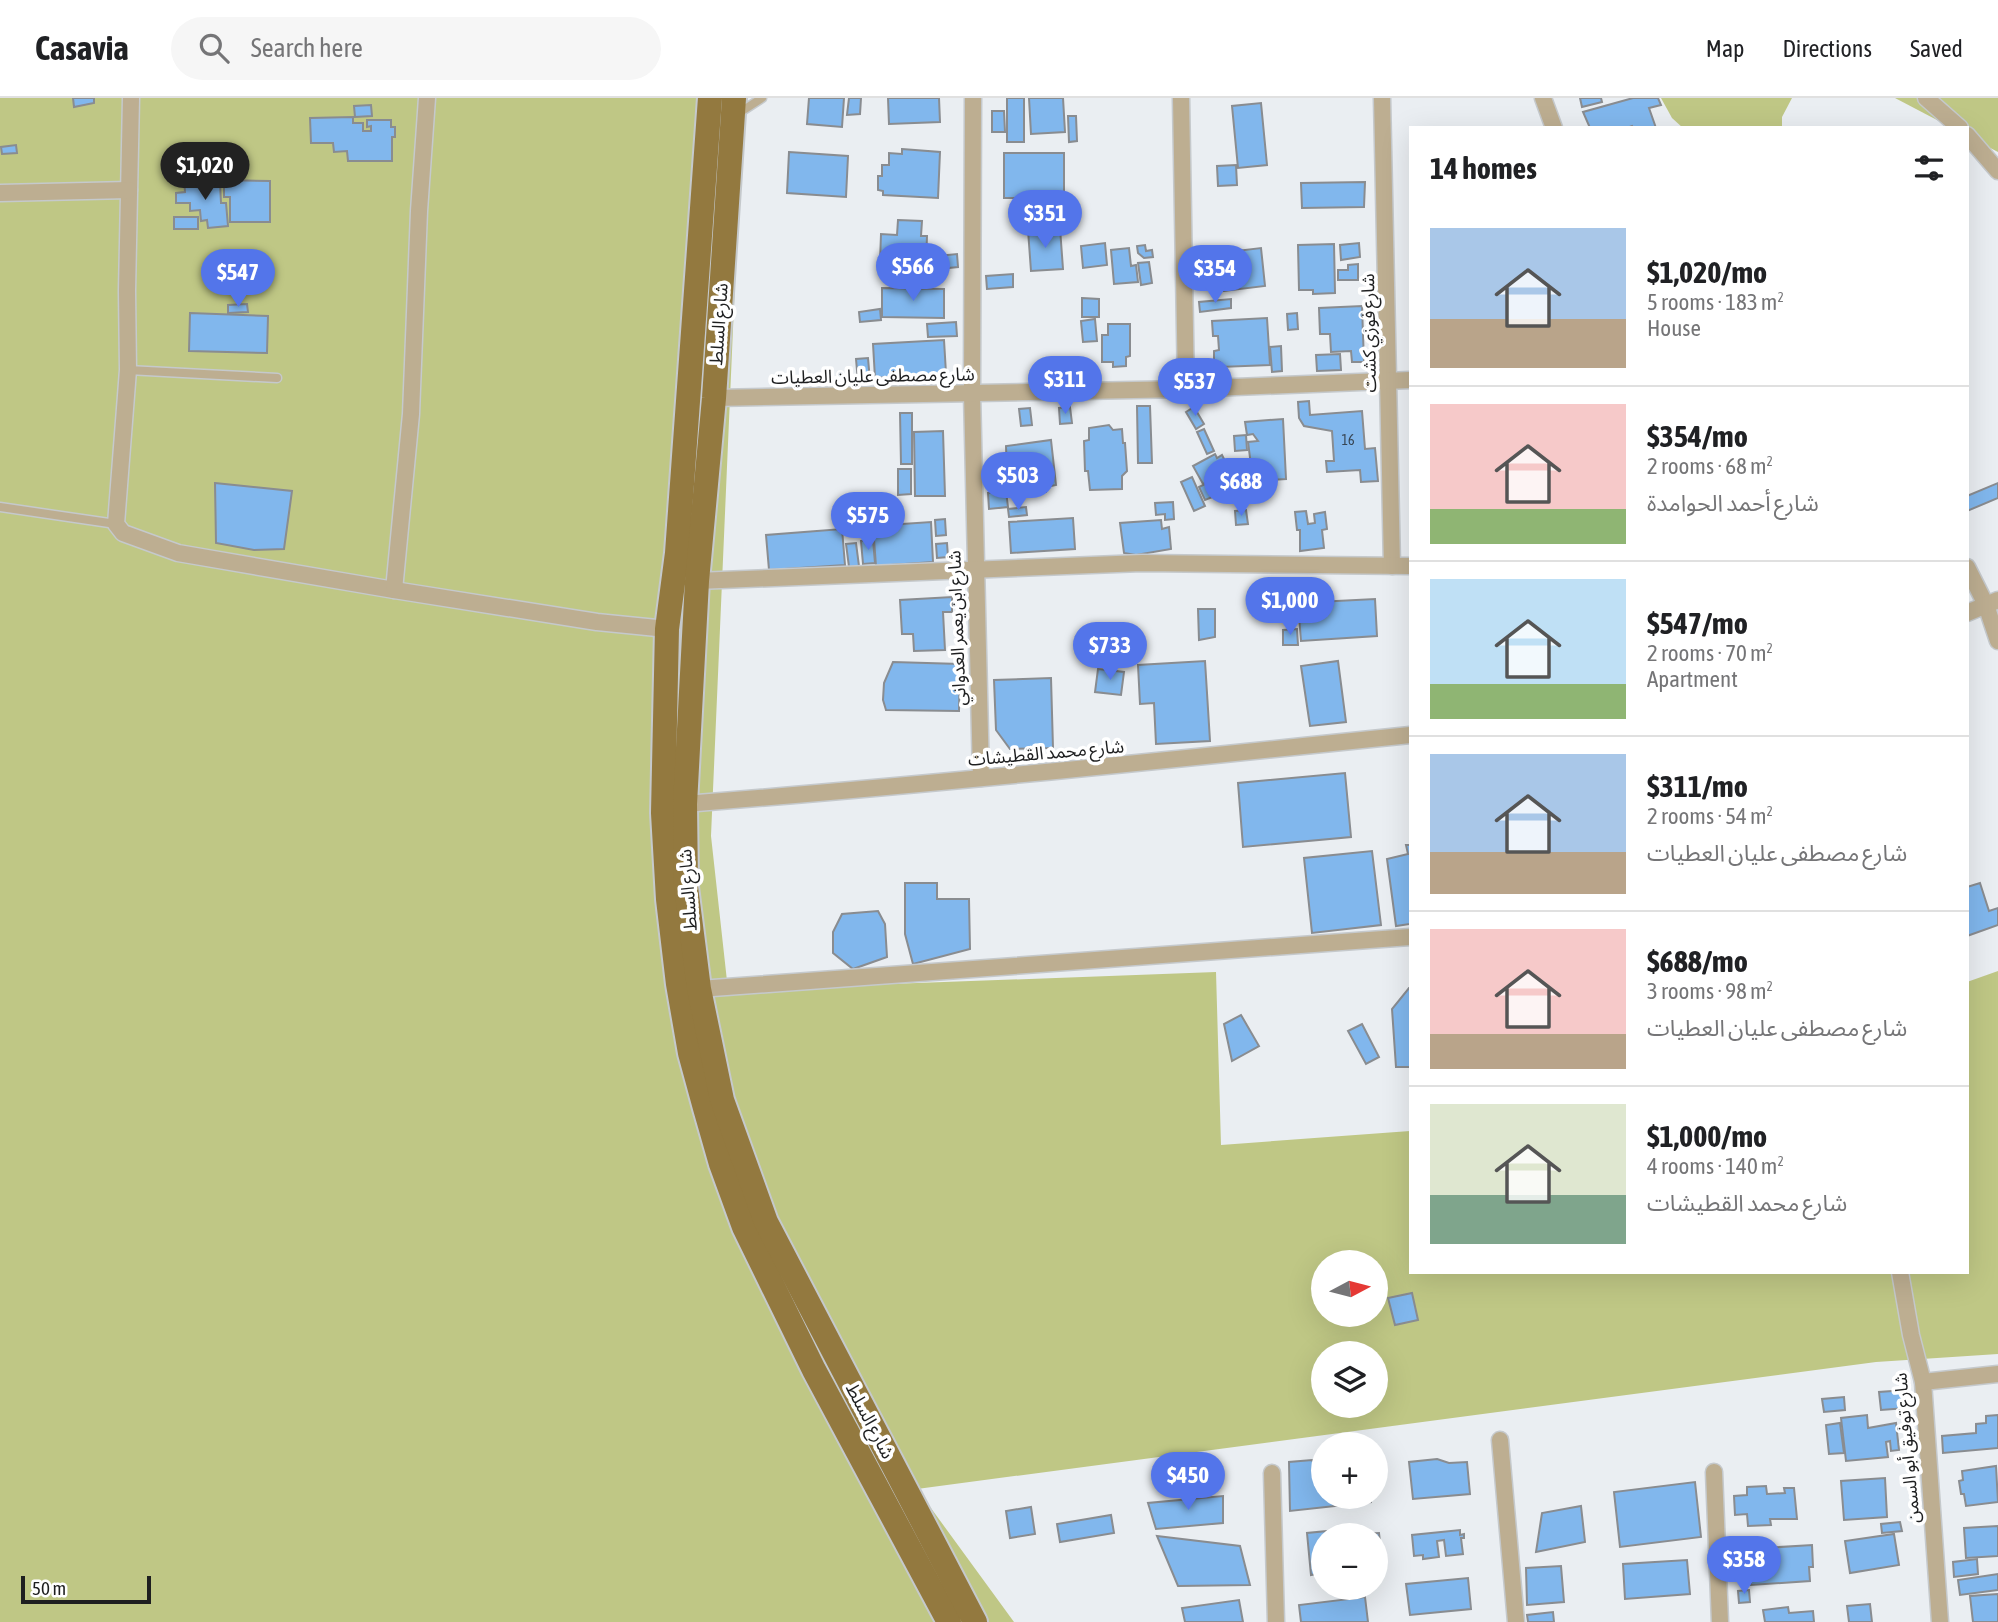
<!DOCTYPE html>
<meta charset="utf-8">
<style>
:root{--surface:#fff;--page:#f6f6f6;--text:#202124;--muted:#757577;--line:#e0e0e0;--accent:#5375ea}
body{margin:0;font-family:"Asap Condensed","Noto Sans Arabic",sans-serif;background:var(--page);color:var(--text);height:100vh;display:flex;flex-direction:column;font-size:26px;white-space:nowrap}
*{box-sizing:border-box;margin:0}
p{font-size:23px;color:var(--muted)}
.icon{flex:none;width:38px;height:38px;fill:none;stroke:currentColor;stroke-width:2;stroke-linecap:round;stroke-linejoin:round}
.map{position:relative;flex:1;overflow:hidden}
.panel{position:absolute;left:1409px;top:28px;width:560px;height:1148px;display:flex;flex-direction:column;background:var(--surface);border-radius:0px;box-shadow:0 7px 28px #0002}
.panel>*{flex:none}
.needle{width:46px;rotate:83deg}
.fabs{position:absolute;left:1311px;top:1152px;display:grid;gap:14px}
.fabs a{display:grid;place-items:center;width:77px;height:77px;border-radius:50%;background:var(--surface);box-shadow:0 7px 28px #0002;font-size:35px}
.scale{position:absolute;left:21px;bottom:18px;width:130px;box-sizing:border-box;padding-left:7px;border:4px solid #1e1f20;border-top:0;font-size:19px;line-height:24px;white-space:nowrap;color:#1e1f20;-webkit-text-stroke:5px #fff;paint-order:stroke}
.price{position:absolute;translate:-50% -60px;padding:0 16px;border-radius:24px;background:var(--accent);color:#fff;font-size:23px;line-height:46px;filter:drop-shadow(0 2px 4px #0008)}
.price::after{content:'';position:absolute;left:50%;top:42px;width:21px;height:16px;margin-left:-10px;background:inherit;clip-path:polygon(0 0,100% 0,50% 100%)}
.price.on{background:#222;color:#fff}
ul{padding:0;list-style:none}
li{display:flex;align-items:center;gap:21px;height:175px;padding:0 21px}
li+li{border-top:2px solid var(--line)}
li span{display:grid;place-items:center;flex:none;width:196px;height:140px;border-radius:0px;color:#555}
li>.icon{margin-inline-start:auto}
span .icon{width:84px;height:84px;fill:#fffc;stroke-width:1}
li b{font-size:30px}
h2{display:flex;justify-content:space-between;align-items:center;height:84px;padding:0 21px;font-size:30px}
header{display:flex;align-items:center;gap:42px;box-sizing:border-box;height:98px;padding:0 35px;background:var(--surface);border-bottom:2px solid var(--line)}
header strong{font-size:33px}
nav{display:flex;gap:38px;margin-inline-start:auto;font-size:24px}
.search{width:490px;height:63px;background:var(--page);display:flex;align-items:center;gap:18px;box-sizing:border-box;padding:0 24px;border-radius:38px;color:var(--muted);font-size:26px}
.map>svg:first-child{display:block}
.green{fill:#bfc785;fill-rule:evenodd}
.building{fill:#81b7ed;stroke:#898c90;stroke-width:2}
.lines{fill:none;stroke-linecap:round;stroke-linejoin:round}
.lane-casing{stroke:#c5c9cc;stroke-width:11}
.street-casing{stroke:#c5c9cc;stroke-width:19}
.primary-casing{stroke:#c5c9cc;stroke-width:28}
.lane{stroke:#bdae91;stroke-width:8}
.street{stroke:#bdae91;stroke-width:16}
.primary{stroke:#93793f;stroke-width:24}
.labels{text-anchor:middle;stroke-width:7;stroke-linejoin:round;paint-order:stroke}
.number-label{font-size:14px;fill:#374553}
.street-label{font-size:18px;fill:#1e1f20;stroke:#fff}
</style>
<header>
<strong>Casavia</strong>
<div class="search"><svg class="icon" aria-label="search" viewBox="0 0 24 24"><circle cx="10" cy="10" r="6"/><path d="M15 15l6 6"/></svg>Search here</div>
<nav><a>Map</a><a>Directions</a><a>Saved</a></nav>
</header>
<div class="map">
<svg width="1998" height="1524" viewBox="0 0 1998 1524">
<rect width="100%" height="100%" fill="#eaeef2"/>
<g class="green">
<path d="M0 0H743L711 738 728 892 1216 874 1221 1047 1410 1033V1174H1967V884L1998 873V1256L1876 1264 917 1391 1014 1524H0ZM1323 1164H1376V1216H1323ZM1323 1255H1376V1307H1323Z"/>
<path d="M1661 0H1792L1782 19V30H1683L1672 20Z"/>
<path d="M1895 0H1998V54Z"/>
</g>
<g class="building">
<path d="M73 0H94V5L74 9Z"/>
<path d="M809 0H844L842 29 807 26Z"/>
<path d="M849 0H861L860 16 847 17Z"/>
<path d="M888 0H939L940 24 889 26Z"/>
<rect x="1007" y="0" width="17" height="44"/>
<path d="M1029 0H1063L1065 34 1031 36Z"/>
<path d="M1580 0H1601L1602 4 1582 9Z"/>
<path d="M1633 0H1658L1661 7 1649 10 1656 30H1633L1632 28 1627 30H1590L1583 14Z"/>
<path d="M1261 5 1267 67 1238 70 1232 8Z"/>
<path d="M371 7 372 18 355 19 354 8Z"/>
<path d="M992 13H1004L1005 34H992Z"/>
<path d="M1068 18H1076L1077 43 1069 44Z"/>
<path d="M353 19V25H363V33H371V28L367 29V22H391V29H395V39H392V63H348L347 53 334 54 333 45H311L310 20Z"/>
<path d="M16 47 17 55 2 56 1 49Z"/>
<path d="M902 51 940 54 938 100 883 97V93L878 92V78H882V67H889V55L902 56Z"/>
<path d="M789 54 848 58 846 99 787 95Z"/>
<path d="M1004 55H1064V95H1041V113H1026V100H1004Z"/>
<path d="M1236 67 1237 87 1218 88 1217 68Z"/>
<path d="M200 79V86L220 85 221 105H226L228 128 208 130 207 122 201 123 200 112 190 113V105H176V95L185 94 184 80Z"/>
<path d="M224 82 270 83V124H230V99H224Z"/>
<path d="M1365 84 1364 109 1302 110 1301 85Z"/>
<rect x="174" y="119" width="24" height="12"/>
<path d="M898 122 922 123 921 138H927L926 165 880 164 881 136 897 137Z"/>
<path d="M1060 130 1063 171 1031 173 1028 132Z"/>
<path d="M1105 145 1107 167 1083 170 1081 148Z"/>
<path d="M1359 145 1360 159 1341 162 1340 147Z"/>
<path d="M1334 146 1335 195 1313 196V192H1299L1298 147Z"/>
<path d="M1145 147 1146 153 1152 152 1153 159 1144 160 1138 155 1137 148Z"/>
<path d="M1129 150 1131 168 1136 167 1138 184 1114 186 1111 152Z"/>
<path d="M1261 150 1265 188 1224 193 1219 155Z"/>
<path d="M957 156 958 169 939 171 938 158Z"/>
<path d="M1149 164 1152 185 1141 187 1138 165Z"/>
<path d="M1358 166V182H1338V172H1348V167Z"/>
<path d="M1013 176V189L987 191 986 178Z"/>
<path d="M882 190 944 191V220L882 219Z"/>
<path d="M1082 200 1099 201V219H1082Z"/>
<path d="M1231 201V210L1200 214 1199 204Z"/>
<path d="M247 206 248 214 228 215V207Z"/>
<path d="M1362 208 1364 264H1352L1351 253 1331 254 1330 236H1320L1319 210Z"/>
<path d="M880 211 881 222 860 224 859 214Z"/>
<path d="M190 215 268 218 267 255 189 253Z"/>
<path d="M1297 215 1298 231 1288 232 1287 216Z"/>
<path d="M1267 220 1270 267 1220 269V264H1214V253L1219 252 1218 238H1213L1212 223Z"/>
<path d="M1095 221 1097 243 1083 244 1081 223Z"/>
<path d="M956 224 957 238 928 239 927 226Z"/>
<path d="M1108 226H1130V258L1126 259V268L1113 269V264H1102V237H1108Z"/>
<path d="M944 242 946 275 875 280 873 246Z"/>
<path d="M1281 248 1282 273 1272 274 1270 249Z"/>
<path d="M1340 256 1341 272 1317 273 1316 257Z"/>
<path d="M868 260 870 283 858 284 856 261Z"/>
<path d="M1309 303 1310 317 1362 313 1365 351 1375 350 1378 383 1361 384 1360 372 1327 374 1326 363H1334L1332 333 1304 328 1299 320 1298 304Z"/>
<path d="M1137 308H1150L1152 365H1138Z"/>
<path d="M1070 309 1072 325 1060 326 1059 310Z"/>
<path d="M1194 309 1204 326 1196 331 1186 314Z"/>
<path d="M1030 310 1032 327 1021 328 1019 311Z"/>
<path d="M900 315H912V366H901Z"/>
<path d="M1283 321 1286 381 1253 383 1248 344 1258 343 1253 336 1247 337 1245 324Z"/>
<path d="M1109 327 1113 332 1122 331 1123 345H1125L1127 373 1122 378V391L1090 392 1088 373H1085L1084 343 1089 342V330Z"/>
<path d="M1204 331 1214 353 1207 356 1197 334Z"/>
<path d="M943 333 945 398H915L914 334Z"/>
<path d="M1246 337 1247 352 1235 353 1234 338Z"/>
<path d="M1051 342 1056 387 1046 389V394L1024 397V392L1014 394 1010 392 1009 387 1013 384 1012 377 1007 378 1006 348Z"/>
<path d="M1215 356 1217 360 1222 357 1229 371 1203 386 1193 368Z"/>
<path d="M898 371H911V396L898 397Z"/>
<path d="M1192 379 1205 408 1194 413 1181 384Z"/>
<path d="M1209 384 1215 398 1205 402 1199 389Z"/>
<path d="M215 385 292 393 284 451 254 452 216 445Z"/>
<path d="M1998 385V400L1967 413V398Z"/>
<path d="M1006 393 1008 409 989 411 988 395Z"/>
<path d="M1173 404 1174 421 1165 422V416L1156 417 1155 405Z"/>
<path d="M1026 409 1027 417 1009 419 1008 411Z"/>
<path d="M1246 412 1248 426 1236 427 1235 413Z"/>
<path d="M1306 413 1308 426 1315 425 1314 416 1325 414 1327 431 1322 432 1324 450 1300 453V432H1297L1295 414Z"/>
<path d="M1073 420 1075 451 1011 455 1009 424Z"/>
<path d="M945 421 946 437 936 438 935 422Z"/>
<path d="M1161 422 1162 431 1169 429 1171 451 1136 457 1124 455 1120 425Z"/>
<path d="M931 424 933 464 876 468 873 428Z"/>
<path d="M842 431 845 467 769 472 766 437Z"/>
<path d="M873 442 875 465 863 466 861 443Z"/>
<path d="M856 445 859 468 849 469 846 446Z"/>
<path d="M947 445 948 459 937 460 936 446Z"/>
<path d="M952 499V514H943L945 552 914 553 913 536H902L900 502Z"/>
<path d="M1375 501 1377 538 1301 543 1298 505Z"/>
<path d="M1198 511H1215V539L1199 542Z"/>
<path d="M1297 531 1298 547H1283V532Z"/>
<path d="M1205 563 1210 643 1156 646 1154 605 1140 606 1138 567Z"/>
<path d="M1338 563 1346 624 1310 628 1301 568Z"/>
<path d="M893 564 960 566 959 613 886 612 883 602 884 585Z"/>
<path d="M1098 571 1124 574 1121 597 1095 594Z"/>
<path d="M1051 580 1053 650 1010 651 996 632 994 582Z"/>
<path d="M1345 675 1351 739 1243 749 1238 685Z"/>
<path d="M1406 747H1410V826L1396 828 1387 761 1408 756Z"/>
<path d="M1372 753 1381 827 1312 835 1304 760Z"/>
<path d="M905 785H937V801H969L970 851 913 866 905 836Z"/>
<path d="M1980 785 1989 813 1998 810V827L1967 838V789Z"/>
<path d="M878 813 885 826 887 859 853 871 833 855V834L842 816Z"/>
<path d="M1409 890H1410V969H1396L1392 911Z"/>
<path d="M1241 917 1259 948 1232 963 1224 926Z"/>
<path d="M1362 926 1379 959 1366 966 1348 933Z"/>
<path d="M1412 1195 1418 1222 1395 1227 1388 1200Z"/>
<path d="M1906 1292 1907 1310 1881 1312 1879 1294Z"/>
<path d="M1844 1299 1845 1312 1824 1314 1822 1301Z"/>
<path d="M1867 1317 1868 1330 1896 1325 1899 1352 1891 1353 1890 1343 1886 1344 1888 1359 1846 1363 1841 1320Z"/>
<path d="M1998 1317V1350L1943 1355 1942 1338 1976 1335V1326L1986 1325V1318Z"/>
<path d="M1840 1325 1844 1355 1829 1356 1826 1327Z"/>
<path d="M1437 1361 1449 1365 1467 1364 1470 1396 1413 1401 1409 1364Z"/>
<path d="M1312 1362 1319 1375 1323 1374V1398H1371V1404L1290 1413 1289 1364Z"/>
<path d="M1996 1368 1998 1404 1966 1408 1964 1396H1961L1959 1383 1963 1382 1962 1373Z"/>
<path d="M1885 1380 1887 1419 1844 1422 1841 1383Z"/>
<path d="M1695 1384 1701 1439 1620 1449 1614 1394Z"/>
<path d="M1766 1388 1767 1396 1785 1395 1784 1390H1794L1797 1421H1770L1771 1427 1748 1428 1747 1416 1735 1417 1734 1398 1747 1397V1389Z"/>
<path d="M1223 1398V1425L1156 1431 1148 1405Z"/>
<path d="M1581 1408 1585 1444 1536 1454 1542 1415Z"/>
<path d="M1031 1409 1035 1436 1010 1440 1006 1413Z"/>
<path d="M1111 1417 1114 1435 1060 1444 1057 1426Z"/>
<path d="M1900 1424 1902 1433 1882 1435 1881 1426Z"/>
<path d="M1998 1428V1458L1966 1460 1964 1430Z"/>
<path d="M1348 1431 1360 1436 1379 1435 1383 1470H1376V1437H1323V1475L1311 1477 1307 1435Z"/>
<path d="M1460 1432V1437L1464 1436V1440H1461L1463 1456 1446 1458 1444 1442 1437 1443 1439 1459 1423 1461V1457L1414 1458 1412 1437Z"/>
<path d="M1894 1436 1899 1467 1850 1475 1845 1443Z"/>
<path d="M1157 1438 1240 1448 1250 1487 1178 1488Z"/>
<path d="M1812 1447 1813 1469H1809L1810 1483 1751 1487 1748 1451Z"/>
<path d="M1977 1461 1978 1476 1954 1479 1953 1464Z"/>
<path d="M1687 1462 1690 1496 1625 1501 1623 1466Z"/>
<path d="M1561 1468 1564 1504 1527 1507 1526 1470Z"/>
<path d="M1998 1476V1492L1960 1497 1958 1482Z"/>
<path d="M1468 1480 1471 1511 1410 1517 1406 1486Z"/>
<path d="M1749 1492 1750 1504 1739 1505 1738 1493Z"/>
<path d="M1998 1496V1524H1973L1970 1498Z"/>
<path d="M1365 1499 1368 1524H1301L1299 1507Z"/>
<path d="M1239 1502 1243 1524H1185L1182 1510Z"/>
<path d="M1870 1506 1872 1524H1849L1847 1508Z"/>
<path d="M1788 1509 1789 1515 1813 1513 1814 1524H1765L1763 1512Z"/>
<path d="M1553 1514 1554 1524H1528L1527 1517Z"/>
</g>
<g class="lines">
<defs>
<g id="lane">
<path d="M739 15 762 0"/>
<path d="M128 272 277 280"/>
<path d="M0 409 116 426"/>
</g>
<g id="street">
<path d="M131 0 127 193 128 272 116 426 123 435 178 455 394 492 597 524 667 531"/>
<path d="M973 0 972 295 981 680"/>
<path d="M1181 0 1186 291"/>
<path d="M1382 0 1392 468"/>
<path d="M1543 0 1554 30"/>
<path d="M1926 0 1960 30"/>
<path d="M1967 37 1998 73"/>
<path d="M0 95 129 92"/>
<path d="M714 300 1186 291 1410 282"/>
<path d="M1967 469 1986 507 1998 543"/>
<path d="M697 483 1142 465 1410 468"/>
<path d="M394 492 411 316 419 113 427 0"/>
<path d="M1967 515 1998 502"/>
<path d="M685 706C927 687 1169 662 1410 637"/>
<path d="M699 891 1410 839"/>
<path d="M1900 1174 1911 1237 1923 1284 1940 1524"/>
<path d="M1923 1284 1998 1276"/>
<path d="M1500 1342 1516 1524"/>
<path d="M1714 1374 1720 1524"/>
<path d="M1272 1375 1276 1524"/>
</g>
<g id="primary">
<path d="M710 0 677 455 667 531 663 715 668 801 678 886 690 955 705 1010 721 1066 744 1129 814 1272 949 1524"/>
<path d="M734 0 714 300 697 483 685 706 686 789 699 891 722 1002 766 1124 975 1524"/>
</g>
</defs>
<use href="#lane" class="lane-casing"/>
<use href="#street" class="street-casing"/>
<use href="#primary" class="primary-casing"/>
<use href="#lane" class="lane"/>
<use href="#street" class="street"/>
<use href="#primary" class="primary"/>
</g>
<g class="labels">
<g class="number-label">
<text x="1348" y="347">16</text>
</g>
<g class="street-label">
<text transform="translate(719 226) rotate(-86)" y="6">شارع السلط</text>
<text transform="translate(1369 235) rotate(-91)" y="6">شارع فوزي كشت</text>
<text transform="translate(873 278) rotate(-1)" y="6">شارع مصطفى عليان العطيات</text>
<text transform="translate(957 530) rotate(-92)" y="6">شارع ابن يعمر العدواني</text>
<text transform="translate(1046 655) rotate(-5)" y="6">شارع محمد القطيشات</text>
<text transform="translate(688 792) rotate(-94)" y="6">شارع السلط</text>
<text transform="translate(870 1323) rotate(62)" y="6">شارع السلط</text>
<text transform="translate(1907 1350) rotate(-95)" y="6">شارع توفيق أبو السمن</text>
</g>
</g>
</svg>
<div class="fabs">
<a><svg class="needle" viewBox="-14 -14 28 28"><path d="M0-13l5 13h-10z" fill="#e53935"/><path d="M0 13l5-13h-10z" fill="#757577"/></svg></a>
<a><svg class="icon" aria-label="layers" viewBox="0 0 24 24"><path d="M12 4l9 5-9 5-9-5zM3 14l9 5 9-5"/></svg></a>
<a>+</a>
<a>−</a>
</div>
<div class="scale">50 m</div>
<b class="price on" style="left:205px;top:104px">$1,020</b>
<b class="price" style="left:1045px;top:152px">$351</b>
<b class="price" style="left:913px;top:205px">$566</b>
<b class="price" style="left:1215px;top:207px">$354</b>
<b class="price" style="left:238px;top:211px">$547</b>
<b class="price" style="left:1065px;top:318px">$311</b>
<b class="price" style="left:1195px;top:320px">$537</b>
<b class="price" style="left:1018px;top:414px">$503</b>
<b class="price" style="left:1241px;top:420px">$688</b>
<b class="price" style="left:868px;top:454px">$575</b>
<b class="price" style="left:1290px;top:539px">$1,000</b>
<b class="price" style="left:1110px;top:584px">$733</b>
<b class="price" style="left:1188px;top:1414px">$450</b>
<b class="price" style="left:1744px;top:1498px">$358</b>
<section class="panel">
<h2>14 homes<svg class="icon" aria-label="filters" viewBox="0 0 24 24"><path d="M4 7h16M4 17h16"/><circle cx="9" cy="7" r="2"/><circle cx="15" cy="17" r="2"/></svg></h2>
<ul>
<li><span style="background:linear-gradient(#a9c7e8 65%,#b9a48a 0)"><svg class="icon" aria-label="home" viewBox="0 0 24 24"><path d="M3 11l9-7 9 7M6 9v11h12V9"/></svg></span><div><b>$1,020/mo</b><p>5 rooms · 183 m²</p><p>House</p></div></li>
<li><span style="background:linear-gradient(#f6c9c9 75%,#8fb573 0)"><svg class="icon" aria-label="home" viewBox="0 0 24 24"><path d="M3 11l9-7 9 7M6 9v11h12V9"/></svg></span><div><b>$354/mo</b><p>2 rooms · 68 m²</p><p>شارع أحمد الحوامدة</p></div></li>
<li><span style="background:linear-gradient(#bfe0f5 75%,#8fb573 0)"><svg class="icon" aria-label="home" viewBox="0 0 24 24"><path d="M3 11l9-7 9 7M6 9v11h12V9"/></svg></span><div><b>$547/mo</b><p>2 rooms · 70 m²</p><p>Apartment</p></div></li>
<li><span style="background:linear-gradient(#a9c7e8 70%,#b9a48a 0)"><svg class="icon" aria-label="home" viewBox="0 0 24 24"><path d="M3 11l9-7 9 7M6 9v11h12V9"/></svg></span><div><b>$311/mo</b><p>2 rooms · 54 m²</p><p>شارع مصطفى عليان العطيات</p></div></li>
<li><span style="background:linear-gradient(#f6c9c9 75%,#b9a48a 0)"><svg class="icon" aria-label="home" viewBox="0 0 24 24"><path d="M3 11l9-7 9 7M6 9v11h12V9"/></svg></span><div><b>$688/mo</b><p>3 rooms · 98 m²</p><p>شارع مصطفى عليان العطيات</p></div></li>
<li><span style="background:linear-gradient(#dfe7d0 65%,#7fa58c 0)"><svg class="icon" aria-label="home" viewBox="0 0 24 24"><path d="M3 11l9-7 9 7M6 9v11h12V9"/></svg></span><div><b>$1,000/mo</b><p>4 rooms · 140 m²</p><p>شارع محمد القطيشات</p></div></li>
</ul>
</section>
</div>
